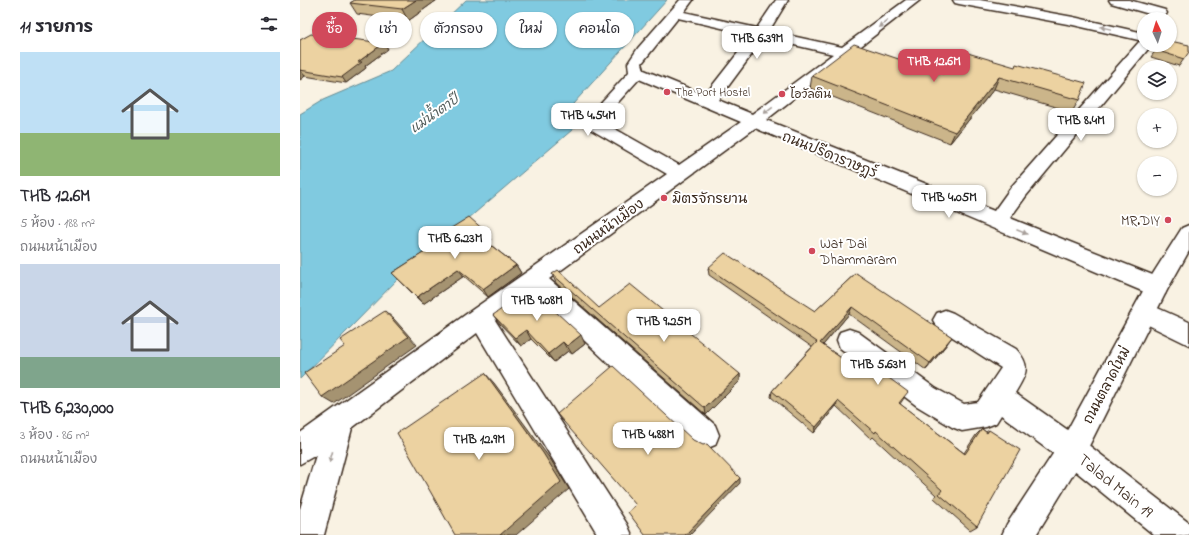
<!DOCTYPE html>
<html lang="th">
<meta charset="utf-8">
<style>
:root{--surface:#fff;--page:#f7f7f7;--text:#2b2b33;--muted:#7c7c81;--accent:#d1495b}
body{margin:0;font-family:"Indie Flower","Playpen Sans Thai",sans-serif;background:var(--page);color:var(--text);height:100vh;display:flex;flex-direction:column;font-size:15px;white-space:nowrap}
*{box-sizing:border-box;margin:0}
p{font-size:13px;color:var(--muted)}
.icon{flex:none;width:22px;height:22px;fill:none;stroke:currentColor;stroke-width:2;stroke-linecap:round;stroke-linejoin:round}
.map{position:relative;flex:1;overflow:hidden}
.drawer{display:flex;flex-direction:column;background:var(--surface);width:300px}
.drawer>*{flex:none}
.top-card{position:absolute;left:12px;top:12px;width:380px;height:36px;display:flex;gap:8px}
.needle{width:26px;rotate:356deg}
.fabs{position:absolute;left:837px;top:12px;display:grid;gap:8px}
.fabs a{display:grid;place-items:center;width:40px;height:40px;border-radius:50%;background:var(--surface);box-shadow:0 1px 3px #0004;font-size:20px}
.price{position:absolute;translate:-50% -34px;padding:0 9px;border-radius:8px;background:#fff;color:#222;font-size:13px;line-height:26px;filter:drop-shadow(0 1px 2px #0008)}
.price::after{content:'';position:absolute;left:50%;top:24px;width:12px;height:9px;margin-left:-6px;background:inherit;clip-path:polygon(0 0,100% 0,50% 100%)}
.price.current{background:var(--accent);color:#fff}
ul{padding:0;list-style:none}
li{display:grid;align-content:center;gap:8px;height:212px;padding:0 20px}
li span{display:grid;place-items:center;height:124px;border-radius:0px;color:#555}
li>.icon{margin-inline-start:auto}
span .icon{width:72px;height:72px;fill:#fffc;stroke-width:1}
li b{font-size:17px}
h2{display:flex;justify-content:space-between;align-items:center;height:48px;padding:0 20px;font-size:17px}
.tag{padding:0 14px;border-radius:18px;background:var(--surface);box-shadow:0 1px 3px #0004;font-size:14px;line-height:36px}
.tag.current{background:var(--accent);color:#fff}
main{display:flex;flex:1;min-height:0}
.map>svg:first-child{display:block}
.water{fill:#80cae0;stroke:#648a92}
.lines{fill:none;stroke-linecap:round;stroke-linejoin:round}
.minor-casing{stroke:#3b2a1e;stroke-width:3}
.major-casing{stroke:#3b2a1e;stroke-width:3}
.minor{fill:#fff;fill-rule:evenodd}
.major{fill:#fff;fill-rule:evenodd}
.wall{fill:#cbb58a;stroke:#3b2a1e}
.shaded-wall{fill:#a59371;stroke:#3b2a1e}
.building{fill:#ecd2a1;stroke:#3b2a1e}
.oneway{fill:#a79f9a}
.poi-dot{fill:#d1495b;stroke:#fff;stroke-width:1.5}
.labels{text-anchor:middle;stroke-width:4;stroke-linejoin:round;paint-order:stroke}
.far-poi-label{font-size:12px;fill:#3b2a1e;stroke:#fff;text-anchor:start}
.far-water-label{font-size:13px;font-style:italic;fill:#505a58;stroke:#fff}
.street-label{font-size:14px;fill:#3b2a1e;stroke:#fff}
.poi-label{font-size:14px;fill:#3b2a1e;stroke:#fff;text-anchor:start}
.near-street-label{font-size:17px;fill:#3b2a1e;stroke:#fff}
</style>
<main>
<section class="drawer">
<h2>11 รายการ<svg class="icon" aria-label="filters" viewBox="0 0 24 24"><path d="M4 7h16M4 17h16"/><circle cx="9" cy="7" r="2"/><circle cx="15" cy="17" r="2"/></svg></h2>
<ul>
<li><span style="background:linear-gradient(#bfe0f5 65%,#8fb573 0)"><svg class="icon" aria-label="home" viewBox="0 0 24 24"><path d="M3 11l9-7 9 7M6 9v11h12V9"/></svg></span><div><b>THB 12.6M</b><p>5 ห้อง · 188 m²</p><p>ถนนหน้าเมือง</p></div></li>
<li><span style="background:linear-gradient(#c9d6e8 75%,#7fa58c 0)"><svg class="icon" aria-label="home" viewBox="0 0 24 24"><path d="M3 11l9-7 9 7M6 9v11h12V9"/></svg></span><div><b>THB 6,230,000</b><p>3 ห้อง · 86 m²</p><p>ถนนหน้าเมือง</p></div></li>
</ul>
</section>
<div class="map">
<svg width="889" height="535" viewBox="0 0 889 535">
<rect width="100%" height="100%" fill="#f9f2e3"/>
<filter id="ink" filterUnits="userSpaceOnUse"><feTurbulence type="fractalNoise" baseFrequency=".025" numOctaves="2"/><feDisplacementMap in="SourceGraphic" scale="8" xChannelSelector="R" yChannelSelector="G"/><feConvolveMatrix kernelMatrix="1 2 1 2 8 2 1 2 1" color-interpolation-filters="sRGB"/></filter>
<g filter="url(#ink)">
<path class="water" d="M166 0H367L273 104 279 124 99 278 0 379V114L23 100 91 71Z"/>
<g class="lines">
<defs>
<g id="minor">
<path d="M380 0H393L384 12 457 28 476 0H488L469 31 542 47 606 0H620L466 120 694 211 712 186 839 42 843 41 773 25 659 4 655 3 653 0H680L773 17 844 33V45H851L849 48 726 196 710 218 865 280 868 287 865 294 857 296 849 294 455 128 249 279 415 425 419 435 415 445 405 449 395 445 233 292 195 320 327 524 332 535H298L177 333 52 428 24 535H0V509L16 455 0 464V433L172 310 367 174 285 126 283 122 329 72 328 63 338 48ZM378 18 452 35 405 95 344 70 342 63ZM464 38 533 54 452 114 418 100ZM339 79 441 122 379 165 301 121Z"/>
<path d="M809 0H829L865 10 867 13 865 16 860 17 811 3Z"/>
<path d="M844 302 889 322V345L836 319 832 312 836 305Z"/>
<path d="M645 310 653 313 716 349C732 367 726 374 715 393L782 440 889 523V535H854L762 460 701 415 696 423 686 427 662 431 652 427 617 406 540 348 537 340 540 332 549 329 558 332 635 388 664 404 678 402 701 368 637 327 633 320 637 313Z"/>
</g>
<path id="major" d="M889 225V251L866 292 782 460 736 535H702L707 524 762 440 849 280 882 228Z"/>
</defs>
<use href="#minor" class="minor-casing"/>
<use href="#major" class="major-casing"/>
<use href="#minor" class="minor"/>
<use href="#major" class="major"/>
</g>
<g class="wall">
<path d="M55 0H137L108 21 57 14 50 3Z"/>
<path d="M0 40 84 43 88 49 65 66 66 68 46 83 5 76 0 80Z"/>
<path d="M859 45 884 59 879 66 851 57Z"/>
<path d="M661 51 779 100 772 112 694 89 650 143 510 88 512 76 643 74Z"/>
<path d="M186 232 191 240 187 242 216 265 221 273 188 297 164 276 123 304 92 273 136 245 132 240Z"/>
<path d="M408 268 515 311 556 273 647 344 626 370 549 314 523 345 571 379 604 398 600 404 664 453 676 435 682 429 686 432 689 430 677 526 670 530 634 498 636 495 573 437 571 439 536 406 514 433 471 397 472 391 512 347 409 275Z"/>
<path d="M252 274 299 308 440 374V381L406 415 256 283Z"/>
<path d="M193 315 285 344 272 354 268 351 254 362 231 339 221 346 200 324Z"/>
</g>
<g class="shaded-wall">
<path d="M116 0H137L108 21 102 9Z"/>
<path d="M84 43 88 49 65 66 66 68 46 83 42 77 58 62Z"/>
<path d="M0 70 5 76 0 80Z"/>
<path d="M699 77 694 89 650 143 655 132Z"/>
<path d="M186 232 191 240 184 244 179 236Z"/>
<path d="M216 265 221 273 188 297 183 289Z"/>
<path d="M158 269 164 276 123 304 117 297Z"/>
<path d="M552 307 549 314 519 350 520 343Z"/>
<path d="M85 311 94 319 117 345 34 404 22 397Z"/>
<path d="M226 330 231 339 221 346 215 338Z"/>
<path d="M281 335 285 344 272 354 267 346Z"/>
<path d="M652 337 647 344 626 370 630 363Z"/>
<path d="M263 342 268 351 254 362 248 354Z"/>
<path d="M185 373 194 383 251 460 269 489 216 535H200Z"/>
<path d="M440 374V381L406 415 405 408Z"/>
<path d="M538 401 536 406 514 433 516 427Z"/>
<path d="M440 478V483L390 535H385Z"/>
</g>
<g class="building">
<path d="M55 0H116L102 9 50 3Z"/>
<path d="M11 34 84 43 58 62H62L42 77 0 70V40Z"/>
<path d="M870 41 889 45V52L884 59 855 50 859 45H870Z"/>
<path d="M554 44 643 74 661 51 715 67 716 64 786 83 779 100 699 77 655 132 512 76Z"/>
<path d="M169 217 186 232 179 236 216 265 183 289 158 269 117 297 92 273 137 244 132 240Z"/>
<path d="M425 253 515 311 556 273 652 337 630 363 552 307 520 343 571 379 578 370 608 392 599 403 665 454 682 429 687 433 689 430 720 450 677 526 639 494 642 490 576 431 575 433 538 401 516 427 472 391 517 342 408 268Z"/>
<path d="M258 270 299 308 330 284 440 374 405 408 252 274Z"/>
<path d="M231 289 281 335 267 346 263 342 248 354 226 330 215 338 193 315Z"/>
<path d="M85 311 108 337 22 397 4 373 45 346 40 340Z"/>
<path d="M313 366 393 440 403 445 407 444 440 478 385 535H345L328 512 336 505 257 414Z"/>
<path d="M185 373 243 453 261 482 200 535H155L97 433Z"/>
</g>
<defs><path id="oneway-solid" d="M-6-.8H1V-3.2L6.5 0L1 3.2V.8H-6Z"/></defs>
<g class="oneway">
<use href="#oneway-solid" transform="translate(583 24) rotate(143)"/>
<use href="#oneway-solid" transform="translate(806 28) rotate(-168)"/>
<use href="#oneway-solid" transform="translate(468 110) rotate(143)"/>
<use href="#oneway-solid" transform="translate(722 232) rotate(22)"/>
<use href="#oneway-solid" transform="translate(31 457) rotate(106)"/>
</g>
</g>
<g class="poi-dot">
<circle cx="367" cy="92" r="4"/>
<circle cx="482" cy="94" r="4"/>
<circle cx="364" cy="198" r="4"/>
<circle cx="868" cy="220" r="4"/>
<circle cx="512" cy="251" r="4"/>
</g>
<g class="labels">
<g class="far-poi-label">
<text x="375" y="96">The Port Hostel</text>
<text x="490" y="98">โอวัลติน</text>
</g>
<g class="far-water-label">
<text transform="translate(134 113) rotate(-35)" y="5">แม่น้ำตาปี</text>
</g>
<g class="street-label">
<text transform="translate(530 154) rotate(22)" y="5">ถนนปรีดาราษฎร์</text>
<text transform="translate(308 226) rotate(-36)" y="5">ถนนหน้าเมือง</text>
<text transform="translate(806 385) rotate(-62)" y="5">ถนนตลาดใหม่</text>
</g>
<g class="poi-label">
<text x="372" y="203">มิตรจักรยาน</text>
<text x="860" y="225" text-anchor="end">MR.DIY</text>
<text x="520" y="248">Wat Dai<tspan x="520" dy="16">Dhammaram</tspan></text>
</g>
<g class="near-street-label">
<text transform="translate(816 485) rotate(39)" y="6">Talad Main 19</text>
</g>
</g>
</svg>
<div class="fabs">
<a><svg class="needle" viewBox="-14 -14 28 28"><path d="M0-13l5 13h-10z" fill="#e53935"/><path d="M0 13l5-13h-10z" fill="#7c7c81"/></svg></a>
<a><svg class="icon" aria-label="layers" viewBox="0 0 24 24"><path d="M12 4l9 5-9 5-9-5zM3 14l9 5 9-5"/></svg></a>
<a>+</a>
<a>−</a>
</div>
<b class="price" style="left:457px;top:60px">THB 6.39M</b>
<b class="price current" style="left:634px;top:83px">THB 12.6M</b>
<b class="price" style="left:288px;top:137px">THB 4.54M</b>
<b class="price" style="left:781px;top:142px">THB 8.4M</b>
<b class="price" style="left:649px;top:219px">THB 4.05M</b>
<b class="price" style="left:155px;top:260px">THB 6.23M</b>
<b class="price" style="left:237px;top:322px">THB 9.08M</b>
<b class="price" style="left:364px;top:343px">THB 9.25M</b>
<b class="price" style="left:578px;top:386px">THB 5.63M</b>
<b class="price" style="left:348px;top:456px">THB 4.88M</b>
<b class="price" style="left:179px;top:461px">THB 12.9M</b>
<div class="top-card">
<a class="tag current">ซื้อ</a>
<a class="tag">เช่า</a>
<a class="tag">ตัวกรอง</a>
<a class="tag">ใหม่</a>
<a class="tag">คอนโด</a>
</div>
</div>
</main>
